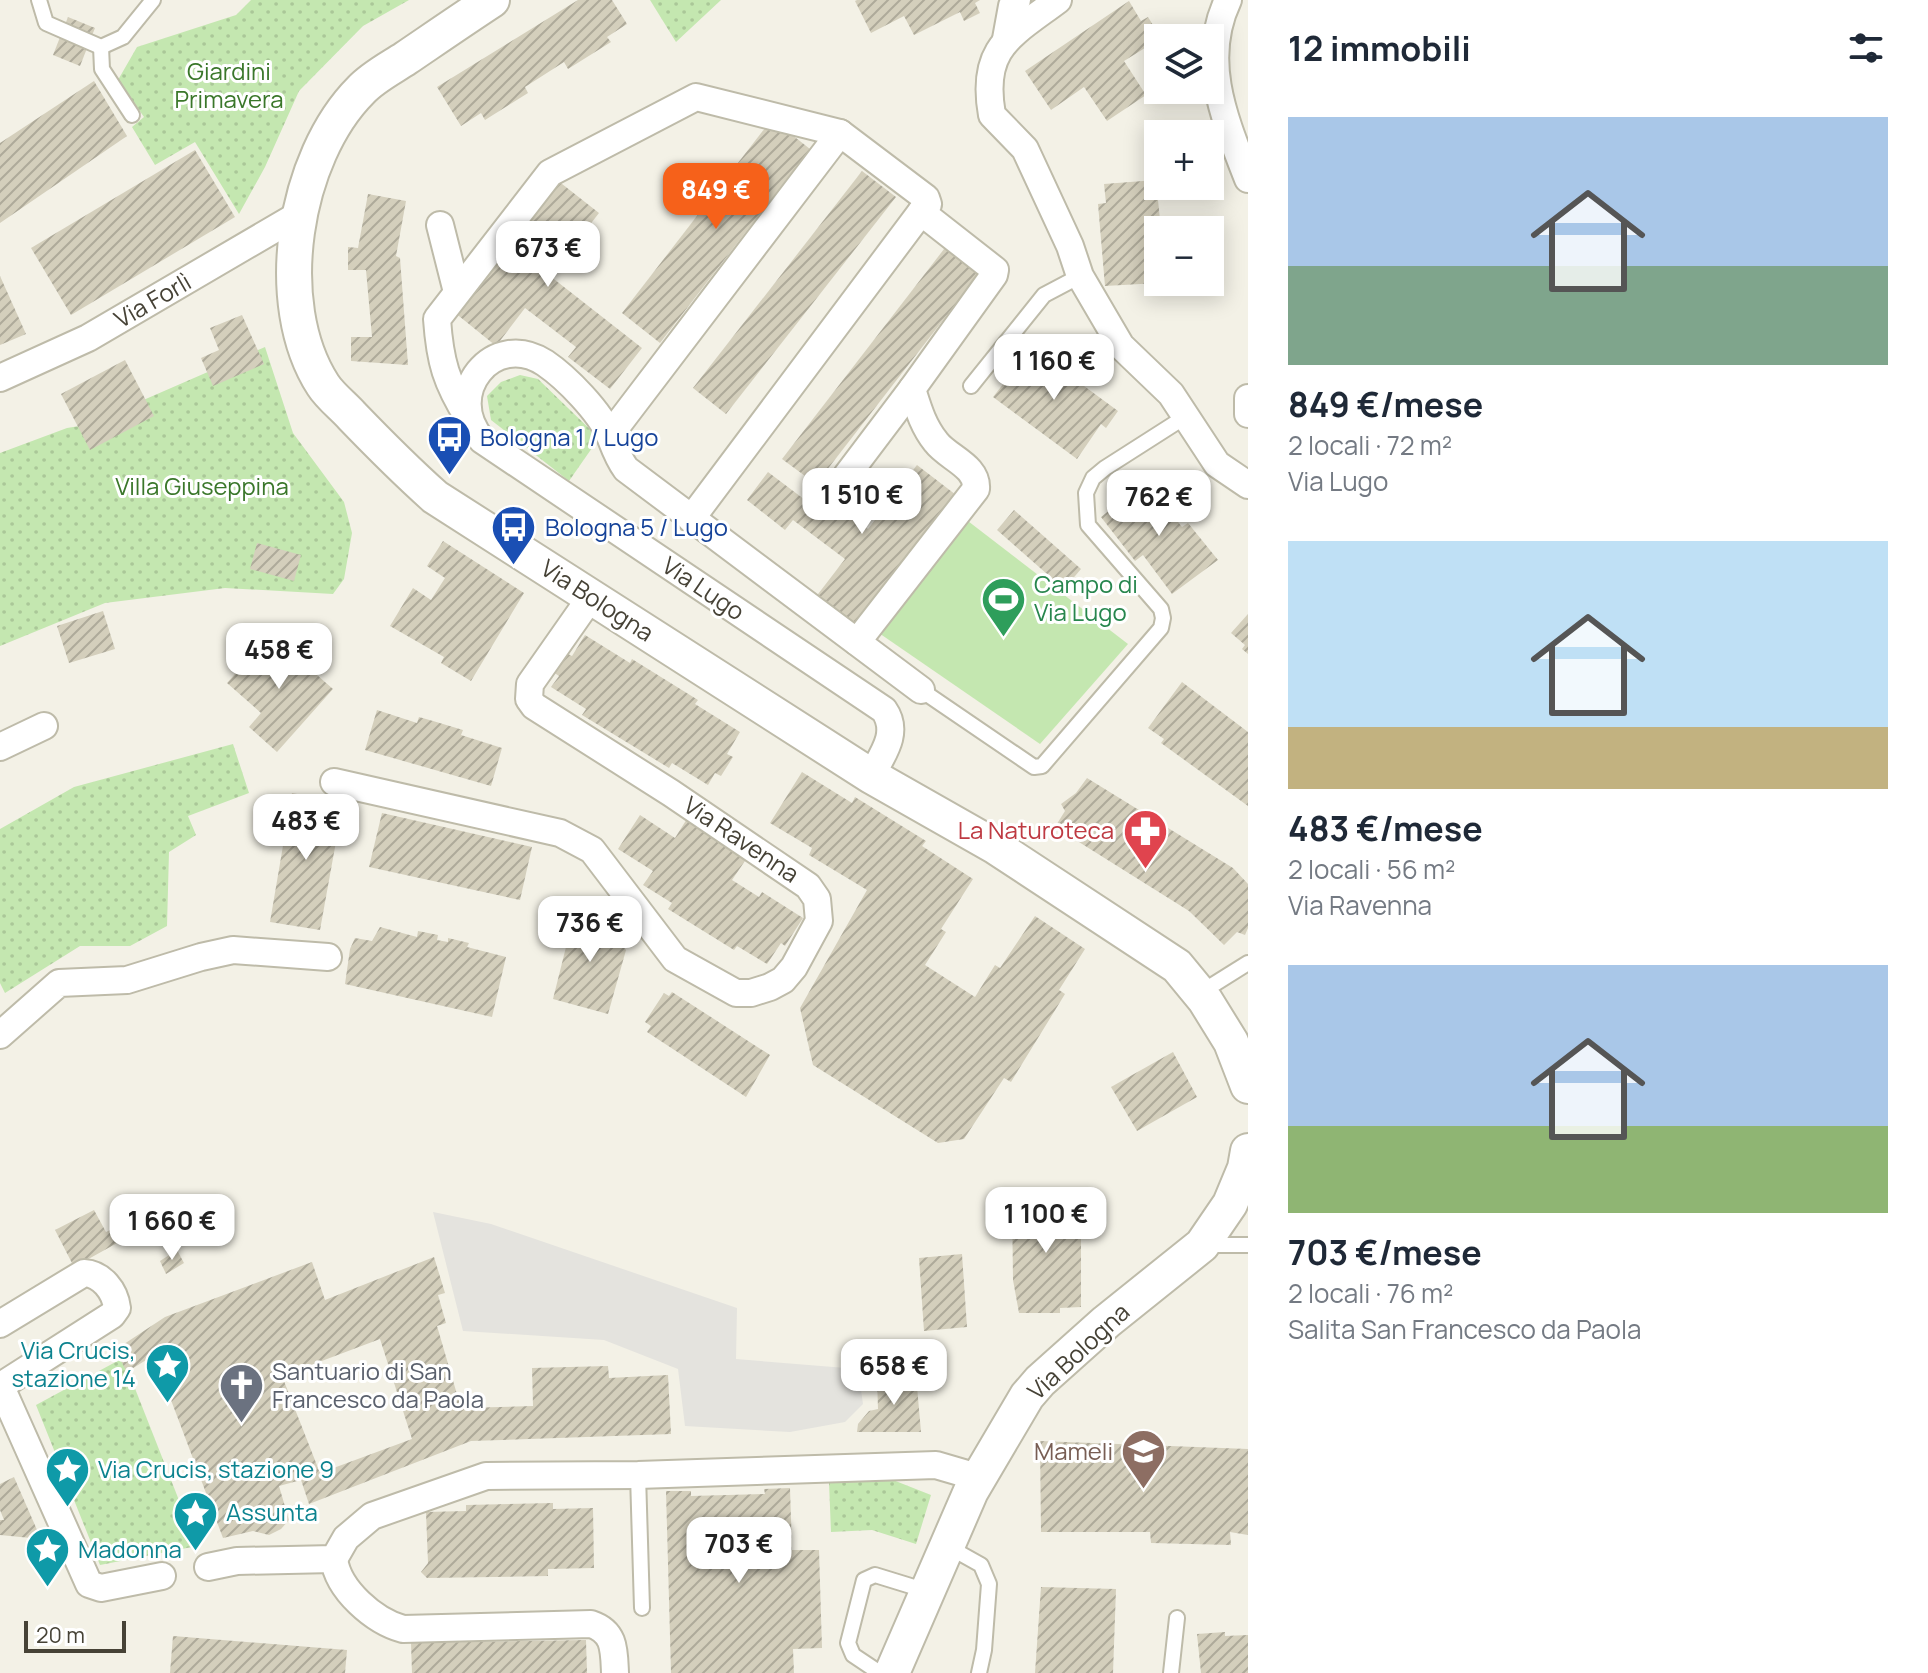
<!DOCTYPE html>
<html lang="it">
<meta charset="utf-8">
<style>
:root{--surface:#fff;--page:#f6f6f7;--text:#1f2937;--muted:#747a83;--accent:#f6611a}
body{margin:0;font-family:Manrope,sans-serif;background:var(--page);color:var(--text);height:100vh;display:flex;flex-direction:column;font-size:30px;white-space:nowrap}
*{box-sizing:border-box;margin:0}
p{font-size:26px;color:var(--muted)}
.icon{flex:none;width:44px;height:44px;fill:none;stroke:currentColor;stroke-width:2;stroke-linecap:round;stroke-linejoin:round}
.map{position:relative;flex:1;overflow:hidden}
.side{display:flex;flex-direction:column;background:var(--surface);width:680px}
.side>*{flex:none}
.controls{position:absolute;left:1144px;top:24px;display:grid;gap:16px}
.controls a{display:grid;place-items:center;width:80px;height:80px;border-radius:0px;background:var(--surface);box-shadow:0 4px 20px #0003;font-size:40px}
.scale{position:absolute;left:24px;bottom:20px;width:102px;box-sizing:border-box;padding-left:8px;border:4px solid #464236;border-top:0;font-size:22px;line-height:28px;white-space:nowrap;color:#464236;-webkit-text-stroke:6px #fff;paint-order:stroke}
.price{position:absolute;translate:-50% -68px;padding:0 18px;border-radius:16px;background:#fff;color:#222;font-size:26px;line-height:52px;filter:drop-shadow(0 2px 4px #0008)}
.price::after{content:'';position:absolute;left:50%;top:48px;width:24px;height:18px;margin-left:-12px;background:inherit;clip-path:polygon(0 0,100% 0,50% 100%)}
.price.on{background:var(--accent);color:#fff}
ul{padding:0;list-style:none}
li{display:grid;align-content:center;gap:16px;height:424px;padding:0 40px}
li span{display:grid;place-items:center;height:248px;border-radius:0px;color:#555}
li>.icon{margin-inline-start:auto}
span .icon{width:144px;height:144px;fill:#fffc;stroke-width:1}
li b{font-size:34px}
h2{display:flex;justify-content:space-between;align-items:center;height:96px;padding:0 40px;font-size:34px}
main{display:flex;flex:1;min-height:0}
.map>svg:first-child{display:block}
.grass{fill:url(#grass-dots)}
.pitch{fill:#c4e7b0}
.parking{fill:#e4e3de}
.building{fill:url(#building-hatch);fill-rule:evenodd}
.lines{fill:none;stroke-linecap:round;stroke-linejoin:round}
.service-casing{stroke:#bebba9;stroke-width:18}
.minor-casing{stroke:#bebba9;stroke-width:30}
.tertiary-casing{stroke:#bebba9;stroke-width:38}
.service{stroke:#fff;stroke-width:14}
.minor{stroke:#fff;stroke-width:26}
.tertiary{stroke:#fff;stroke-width:34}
.labels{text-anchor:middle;stroke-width:6;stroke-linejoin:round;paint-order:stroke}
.park-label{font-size:24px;fill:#3a772a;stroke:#fff}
.street-label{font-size:24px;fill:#464236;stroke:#fff}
.transit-label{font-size:24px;fill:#164399;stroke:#fff;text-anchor:start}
.leisure-label{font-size:24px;fill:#27864d;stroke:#fff;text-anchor:start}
.health-label{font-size:24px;fill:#be3a42;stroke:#fff;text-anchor:end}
.culture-label{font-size:24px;fill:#0d838f;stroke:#fff;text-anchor:start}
.worship-label{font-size:24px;fill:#5b616d;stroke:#fff;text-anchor:start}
.education-label{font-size:24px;fill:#785e54;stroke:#fff;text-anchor:end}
</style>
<main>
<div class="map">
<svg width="1248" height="1673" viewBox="0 0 1248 1673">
<defs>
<pattern id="grass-dots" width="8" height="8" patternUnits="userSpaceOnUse" patternTransform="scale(2)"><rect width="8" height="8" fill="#c4e7b0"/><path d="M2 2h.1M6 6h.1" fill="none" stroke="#aac798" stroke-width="1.8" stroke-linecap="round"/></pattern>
<pattern id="building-hatch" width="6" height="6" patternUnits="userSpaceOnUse" patternTransform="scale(2)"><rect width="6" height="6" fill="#d4cfbc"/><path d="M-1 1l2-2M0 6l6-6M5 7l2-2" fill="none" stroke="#aeaa9a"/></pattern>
</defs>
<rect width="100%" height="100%" fill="#f3f1e6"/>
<g class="grass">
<path d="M251 0H409L363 26 299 91 265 167 239 214 195 142 155 165 132 127 144 117 118 80 137 47 236 15Z"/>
<path d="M650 0H721L676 42Z"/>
<path d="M265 347 293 433 344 502 352 533 344 579 333 594 225 588 105 603 0 646V453L67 428 86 425Z"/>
<path d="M520 375 538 379 599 438 569 481 491 420 487 396 501 382Z"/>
<path d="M233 744 249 793 188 816 196 835 169 852 167 926 130 946H80L5 993 0 983V829L74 787Z"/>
<path d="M123 1358 197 1546 100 1565 36 1405Z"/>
<path d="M893 1480 931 1495 916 1544 872 1530 831 1532 829 1482Z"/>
</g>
<path class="pitch" d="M964 518 1128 644 1040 744 876 631Z"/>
<path class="parking" d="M433 1212 491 1224 737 1308 736 1359 858 1369 863 1404 845 1422 790 1432 685 1426 678 1369 604 1340 463 1331Z"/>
<g class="building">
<path d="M578 0H612L627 24 607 37 611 42 568 69 564 62 525 87 528 93 485 120 481 113 461 126 437 87Z"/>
<path d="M857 0H980L975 3 980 13 964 21 960 12 914 35 904 16 871 33 855 1Z"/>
<path d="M1129 1 1141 21 1148 17 1161 38 1124 61 1146 95 1107 121 1084 87 1051 110 1025 71Z"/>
<path d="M68 17 95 28 80 66 53 55Z"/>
<path d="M94 81 127 136 0 223V143Z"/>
<path d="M772 119 810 149 660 343 622 313Z"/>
<path d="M195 150 235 217 71 315 31 248Z"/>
<path d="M862 171 896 197 726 414 693 388Z"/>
<path d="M557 180 599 213 550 276 642 348 610 389 568 357 576 347 525 308 496 346 454 312Z"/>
<path d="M1156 180 1161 230H1158V283L1105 286 1098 204 1106 203 1104 184Z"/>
<path d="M368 194 406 201 396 256 400 258 408 365 351 361V337H372L366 270H348V247L358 248Z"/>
<path d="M951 240 985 266 816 484 782 459Z"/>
<path d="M0 276 26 334 0 345Z"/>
<path d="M242 315 264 364 213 386 201 358 219 350 210 328Z"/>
<path d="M1027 344 1118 411 1106 428 1101 424 1077 459 993 397 1019 364 1015 361Z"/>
<path d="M125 360 154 416 90 450 61 394Z"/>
<path d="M917 465 960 498 858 630 815 598 845 559 793 520 785 530 747 500 768 472 817 509 837 484 865 505 855 519 868 529Z"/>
<path d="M1146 481 1182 527 1188 523 1218 560 1172 594 1143 555 1135 561 1101 517Z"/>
<path d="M1014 510 1081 569 1064 589 997 530Z"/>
<path d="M443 541 524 593 471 681 441 663 444 657 390 626 413 588 431 600 445 578 427 566Z"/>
<path d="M257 543 301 555 294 581 250 569Z"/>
<path d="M103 611 115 649 69 663 57 626Z"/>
<path d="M1248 614V654L1242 649 1245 645 1231 633Z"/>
<path d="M270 634 333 689 277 752 249 727 261 713 227 683Z"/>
<path d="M585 635 630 663 632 659 698 700 695 704 740 732 727 754 733 757 721 776 715 773 708 785 672 763 669 768 582 715 586 709 551 687 559 676 553 672 566 653 572 656Z"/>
<path d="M1182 682 1248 732V806L1161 743 1164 739 1148 728Z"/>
<path d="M377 710 417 723 419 717 433 721 463 730 461 735 502 748 491 786 365 750Z"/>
<path d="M802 772 852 803 855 797 926 841 922 846 973 879 941 929 946 932 925 965 975 997 995 965 1000 968 1035 916 1085 949 1059 990 1065 994 1011 1082 1004 1078 964 1139 938 1143 813 1065 800 1008 867 890 809 855 812 848 770 823Z"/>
<path d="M1087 778 1233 868 1248 884V928L1245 935 1237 932 1224 945 1189 911 1055 827 1065 811 1061 804 1076 793Z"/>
<path d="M292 793 343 803 320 930 270 922Z"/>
<path d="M382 813 532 847 520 900 369 867Z"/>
<path d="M690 814 751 852 732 880 759 897 762 892 803 918 785 946 781 943 767 964 737 946 734 950 668 909 672 903 643 885 653 871 618 849 640 815 675 838Z"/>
<path d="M586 905 626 950 608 1014 553 999 576 907Z"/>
<path d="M380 927 417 937 418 931 438 935 437 940 448 942V938L469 943 467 947 506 957 492 1017 345 984 350 949 355 938 372 941Z"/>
<path d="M672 992 770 1055 746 1097 647 1032 651 1026 645 1022 664 993 669 996Z"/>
<path d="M1173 1052 1197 1097 1137 1131 1111 1087Z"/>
<path d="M1051 1197V1201L1075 1199 1081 1236V1307L1060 1308V1313H1019L1013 1280 1012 1201Z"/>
<path d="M94 1210 106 1232 112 1229 119 1242 74 1267 55 1230Z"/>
<path d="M177 1250 184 1263 166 1274 160 1261Z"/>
<path d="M962 1254 967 1327 924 1331 919 1258Z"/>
<path d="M434 1257 445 1293 438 1295 446 1323 437 1326 461 1408 533 1406 532 1368 608 1366 609 1378 668 1375 671 1434 471 1441 309 1504 301 1480 279 1486 289 1520 281 1529 269 1535 253 1531 223 1538 154 1355 127 1372 115 1350 165 1317 312 1262 325 1300ZM380 1339 412 1439 320 1473 282 1376Z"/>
<path d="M916 1375 921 1432H857L858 1424 869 1411 878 1409 877 1378Z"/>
<path d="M1040 1441 1248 1449V1535L1230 1532 1231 1545 1151 1543 1150 1532H1041Z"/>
<path d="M14 1477 41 1539 0 1535V1520H4L0 1510V1484Z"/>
<path d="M790 1488 792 1550H819L822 1648 793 1649 794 1673H671L666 1491H691V1496L765 1494 764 1489Z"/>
<path d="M553 1503V1509L593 1508 594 1568 548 1569V1576L427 1578 421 1572 428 1563 426 1512 466 1511V1505Z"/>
<path d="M1041 1587 1116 1589 1113 1673H1035Z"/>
<path d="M1225 1632V1636L1248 1635V1673H1201L1197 1634Z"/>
<path d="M173 1636 347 1650 345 1673H170Z"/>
<path d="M586 1640 587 1673H412L411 1643Z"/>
</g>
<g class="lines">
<defs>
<g id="service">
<path d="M39 0 46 23 101 47 123 37 153 0"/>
<path d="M101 47 102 69 132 115"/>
<path d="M971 386 1044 295 1080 276"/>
<path d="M921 690 1034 767 1042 766 1161 628 1163 618 1161 609 1088 525 1086 493 1093 478 1105 468 1188 415"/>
<path d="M1200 993 1248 963"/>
<path d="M1204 1245H1248"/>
<path d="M638 1475 642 1608"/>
<path d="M947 1546 981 1565 989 1584 984 1650 979 1673"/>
<path d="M880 1673 853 1655 848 1643 864 1580 875 1575 927 1591"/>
<path d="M1171 1673 1177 1618"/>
</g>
<g id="minor">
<path d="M1058 0C1010 36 980 48 992 115L1025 149 1070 246 1080 276 1121 346 1171 394 1217 464 1248 485"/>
<path d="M1228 0C1199 61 1225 120 1248 179"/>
<path d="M1006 39 1012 6 1017 0"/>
<path d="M440 225 457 292"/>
<path d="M0 378 88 338 300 214"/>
<path d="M1248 398V414"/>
<path d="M469 419C446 382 440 362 437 319L550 173 696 97 840 133"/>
<path d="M610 435 840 133 926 198 928 204 921 212 691 519"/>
<path d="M847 475 912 389"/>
<path d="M857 642 976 489C978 466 948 458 936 442 923 426 918 408 912 389L994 275 995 270 921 212"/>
<path d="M0 747 44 726"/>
<path d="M871 776C882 755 900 733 884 710L482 440C442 394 493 329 545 363 567 378 600 412 610 436 615 449 618 458 626 469L921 690"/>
<path d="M334 782 560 833 592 850 675 959 736 993H751L770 987 783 980 794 967 819 921 817 899 808 886 671 793 534 706 529 699 530 684 591 597"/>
<path d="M0 1035 59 983 127 980 201 957 233 950 328 957"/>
<path d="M0 1324 84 1273C102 1274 115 1291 117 1308L112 1315 7 1382 2 1389 89 1584 101 1588 162 1576"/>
<path d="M334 1559C338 1590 374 1621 403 1629L591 1624C615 1632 614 1650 615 1673"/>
<path d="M208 1567 237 1561 334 1559 346 1538 372 1516 486 1476 638 1475 936 1465 977 1477"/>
</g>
<g id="tertiary">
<path d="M492 0C463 19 434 39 406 58 391 68 373 77 361 90 294 157 270 303 323 385 330 396 343 406 352 416 379 444 406 471 435 497L871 776 996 847 1177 966 1205 1000 1231 1042 1248 1086"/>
<path d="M892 1673 971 1491 1027 1396 1040 1381 1106 1322 1202 1245 1230 1204 1245 1168 1248 1151"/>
</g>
</defs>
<use href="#service" class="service-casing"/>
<use href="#minor" class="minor-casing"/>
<use href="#tertiary" class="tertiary-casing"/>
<use href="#service" class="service"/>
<use href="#minor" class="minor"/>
<use href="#tertiary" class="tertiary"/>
</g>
<defs>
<symbol id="bus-pin" viewBox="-11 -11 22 30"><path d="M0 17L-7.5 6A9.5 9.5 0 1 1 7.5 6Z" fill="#1a4fb4" stroke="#fff"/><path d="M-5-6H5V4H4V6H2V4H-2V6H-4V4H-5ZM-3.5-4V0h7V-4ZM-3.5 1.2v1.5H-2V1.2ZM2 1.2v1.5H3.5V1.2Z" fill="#fff"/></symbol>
<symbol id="stadium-pin" viewBox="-11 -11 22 30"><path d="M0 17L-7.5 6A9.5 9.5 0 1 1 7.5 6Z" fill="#2e9e5b" stroke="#fff"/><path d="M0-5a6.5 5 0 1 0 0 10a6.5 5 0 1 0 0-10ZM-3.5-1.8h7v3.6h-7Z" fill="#fff"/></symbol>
<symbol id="pharmacy-pin" viewBox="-11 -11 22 30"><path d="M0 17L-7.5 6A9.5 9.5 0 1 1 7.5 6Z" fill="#e0444e" stroke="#fff"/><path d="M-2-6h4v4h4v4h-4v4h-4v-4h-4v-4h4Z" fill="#fff"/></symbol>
<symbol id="sight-pin" viewBox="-11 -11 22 30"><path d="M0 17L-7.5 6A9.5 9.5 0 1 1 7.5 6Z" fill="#0f9aa8" stroke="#fff"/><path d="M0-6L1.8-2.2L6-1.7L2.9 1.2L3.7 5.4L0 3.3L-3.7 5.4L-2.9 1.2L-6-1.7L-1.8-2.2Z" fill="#fff"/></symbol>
<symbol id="church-pin" viewBox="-11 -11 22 30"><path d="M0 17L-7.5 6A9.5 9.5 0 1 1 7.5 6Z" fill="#6b7280" stroke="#fff"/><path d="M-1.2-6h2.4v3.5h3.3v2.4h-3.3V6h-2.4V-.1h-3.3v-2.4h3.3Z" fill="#fff"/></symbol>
<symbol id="school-pin" viewBox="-11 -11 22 30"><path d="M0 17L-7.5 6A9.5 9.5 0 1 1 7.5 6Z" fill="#8d6e63" stroke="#fff"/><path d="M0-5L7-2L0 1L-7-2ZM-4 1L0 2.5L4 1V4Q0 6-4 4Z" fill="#fff"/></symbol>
</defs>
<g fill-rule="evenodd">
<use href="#bus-pin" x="424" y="412" width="51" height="69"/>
<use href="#bus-pin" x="488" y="502" width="51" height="69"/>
<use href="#stadium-pin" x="978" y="574" width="51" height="69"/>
<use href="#pharmacy-pin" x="1120" y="806" width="51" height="69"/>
<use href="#sight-pin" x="142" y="1340" width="51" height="69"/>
<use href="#church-pin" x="216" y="1360" width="51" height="69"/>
<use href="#school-pin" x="1118" y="1426" width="51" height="69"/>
<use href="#sight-pin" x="42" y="1444" width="51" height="69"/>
<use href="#sight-pin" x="170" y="1488" width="51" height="69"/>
<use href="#sight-pin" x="22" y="1524" width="51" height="69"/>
</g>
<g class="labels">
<g class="park-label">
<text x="229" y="80">Giardini<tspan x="229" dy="28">Primavera</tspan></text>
<text x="202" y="495">Villa Giuseppina</text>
</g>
<g class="street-label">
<text transform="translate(153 301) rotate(-30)" y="8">Via Forlì</text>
<text transform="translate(703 589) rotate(34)" y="8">Via Lugo</text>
<text transform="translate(597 601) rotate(33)" y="8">Via Bologna</text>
<text transform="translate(741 840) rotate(34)" y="8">Via Ravenna</text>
<text transform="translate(1079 1352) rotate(-43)" y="8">Via Bologna</text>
</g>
<g class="transit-label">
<text x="480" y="446">Bologna 1 / Lugo</text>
<text x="545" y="536">Bologna 5 / Lugo</text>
</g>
<g class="leisure-label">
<text x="1034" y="593">Campo di<tspan x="1034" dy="28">Via Lugo</tspan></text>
</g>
<g class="health-label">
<text x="1114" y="839">La Naturoteca</text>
</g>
<g class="culture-label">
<text x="136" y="1359" text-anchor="end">Via Crucis,<tspan x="136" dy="28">stazione 14</tspan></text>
<text x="98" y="1478">Via Crucis, stazione 9</text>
<text x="226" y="1521">Assunta</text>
<text x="78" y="1558">Madonna</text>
</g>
<g class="worship-label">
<text x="272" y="1380">Santuario di San<tspan x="272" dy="28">Francesco da Paola</tspan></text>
</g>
<g class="education-label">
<text x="1113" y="1460">Mameli</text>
</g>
</g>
</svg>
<div class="controls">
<a><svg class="icon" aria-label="layers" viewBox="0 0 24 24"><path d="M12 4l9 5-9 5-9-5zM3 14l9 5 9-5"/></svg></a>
<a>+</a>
<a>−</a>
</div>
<div class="scale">20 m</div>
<b class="price on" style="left:716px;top:231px">849 €</b>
<b class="price" style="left:548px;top:289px">673 €</b>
<b class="price" style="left:1054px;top:402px">1 160 €</b>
<b class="price" style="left:862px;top:536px">1 510 €</b>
<b class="price" style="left:1159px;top:538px">762 €</b>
<b class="price" style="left:279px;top:691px">458 €</b>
<b class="price" style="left:306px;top:862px">483 €</b>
<b class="price" style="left:590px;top:964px">736 €</b>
<b class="price" style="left:1046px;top:1255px">1 100 €</b>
<b class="price" style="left:172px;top:1262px">1 660 €</b>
<b class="price" style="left:894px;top:1407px">658 €</b>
<b class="price" style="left:739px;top:1585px">703 €</b>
</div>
<section class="side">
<h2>12 immobili<svg class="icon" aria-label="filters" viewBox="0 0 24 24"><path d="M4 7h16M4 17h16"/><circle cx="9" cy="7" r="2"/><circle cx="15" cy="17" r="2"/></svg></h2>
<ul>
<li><span style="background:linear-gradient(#a9c7e8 60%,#7fa58c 0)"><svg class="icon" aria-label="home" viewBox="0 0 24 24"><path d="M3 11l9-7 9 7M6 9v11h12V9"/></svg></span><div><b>849 €/mese</b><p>2 locali · 72 m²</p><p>Via Lugo</p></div></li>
<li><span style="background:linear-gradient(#bfe0f5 75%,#c2b280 0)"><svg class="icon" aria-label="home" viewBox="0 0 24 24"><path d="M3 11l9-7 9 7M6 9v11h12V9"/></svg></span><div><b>483 €/mese</b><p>2 locali · 56 m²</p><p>Via Ravenna</p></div></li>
<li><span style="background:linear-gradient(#a9c7e8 65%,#8fb573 0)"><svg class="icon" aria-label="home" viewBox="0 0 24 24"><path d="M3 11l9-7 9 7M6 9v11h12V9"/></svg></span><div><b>703 €/mese</b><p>2 locali · 76 m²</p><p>Salita San Francesco da Paola</p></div></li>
</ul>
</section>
</main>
